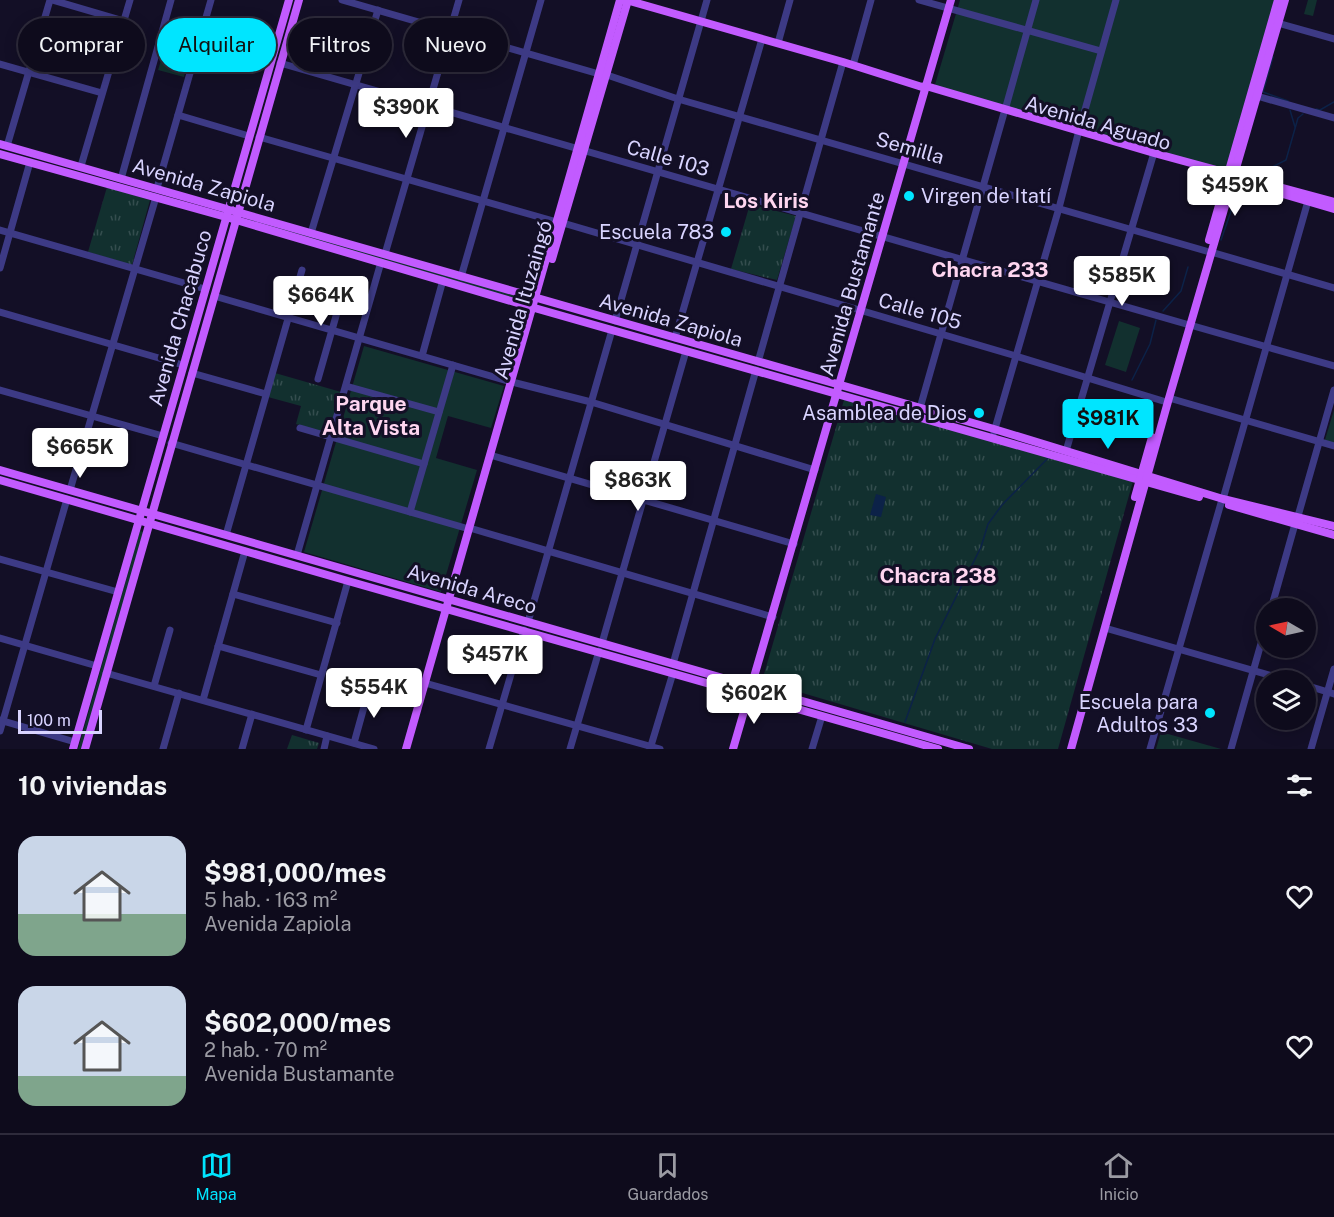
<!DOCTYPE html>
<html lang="es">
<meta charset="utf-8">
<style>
:root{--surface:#0e0b1c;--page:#171425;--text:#f1f3f6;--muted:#9b9ba3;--line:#2e2b3b;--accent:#00e5ff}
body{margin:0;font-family:"Public Sans",sans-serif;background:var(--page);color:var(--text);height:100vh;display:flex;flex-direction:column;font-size:22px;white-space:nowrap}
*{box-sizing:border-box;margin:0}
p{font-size:20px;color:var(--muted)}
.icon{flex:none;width:33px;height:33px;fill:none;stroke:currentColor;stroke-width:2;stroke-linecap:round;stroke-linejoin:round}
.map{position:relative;height:749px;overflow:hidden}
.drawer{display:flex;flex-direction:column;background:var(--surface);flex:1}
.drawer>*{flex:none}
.top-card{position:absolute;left:18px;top:18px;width:600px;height:54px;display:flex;gap:12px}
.needle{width:39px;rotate:279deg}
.fabs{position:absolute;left:1256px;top:598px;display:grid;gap:12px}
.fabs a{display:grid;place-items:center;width:60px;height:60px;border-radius:50%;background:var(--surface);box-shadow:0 3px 15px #0003,0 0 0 2px var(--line);font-size:30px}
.scale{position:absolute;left:18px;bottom:15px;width:84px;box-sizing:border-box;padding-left:6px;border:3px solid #d9d4ff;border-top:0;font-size:16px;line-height:21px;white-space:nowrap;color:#d9d4ff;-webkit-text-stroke:4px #130f26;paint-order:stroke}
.price{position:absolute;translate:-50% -51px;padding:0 14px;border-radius:6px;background:#fff;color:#222;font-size:20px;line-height:39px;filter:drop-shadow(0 2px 3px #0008)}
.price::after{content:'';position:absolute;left:50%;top:36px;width:18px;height:14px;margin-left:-9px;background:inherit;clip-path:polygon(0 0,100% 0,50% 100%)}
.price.active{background:var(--accent);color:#111}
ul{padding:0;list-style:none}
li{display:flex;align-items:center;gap:18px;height:150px;padding:0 18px}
li span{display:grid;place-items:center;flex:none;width:168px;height:120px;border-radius:18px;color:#555}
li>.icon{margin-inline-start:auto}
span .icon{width:72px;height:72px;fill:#fffc;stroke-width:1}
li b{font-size:26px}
h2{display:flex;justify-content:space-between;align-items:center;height:72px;padding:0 18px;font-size:26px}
.pill{padding:0 21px;border-radius:27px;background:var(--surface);box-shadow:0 3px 15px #0003,0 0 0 2px var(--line);font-size:21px;line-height:54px}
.pill.active{background:var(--accent);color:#111}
.tabs{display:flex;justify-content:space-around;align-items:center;height:84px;border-top:2px solid var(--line);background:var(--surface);font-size:16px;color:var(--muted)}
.tabs a{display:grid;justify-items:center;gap:3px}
.tabs .active{color:var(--accent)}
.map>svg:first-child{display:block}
.grass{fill:#12302f}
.park{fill:url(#park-tufts)}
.water{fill:#0c2248}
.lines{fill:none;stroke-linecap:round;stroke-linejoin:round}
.stream{stroke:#0c2248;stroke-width:1.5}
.minor{stroke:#3d3a85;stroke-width:7}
.major{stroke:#c25bff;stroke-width:8}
.poi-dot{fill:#00e5ff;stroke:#130f26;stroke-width:2}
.labels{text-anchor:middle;stroke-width:6;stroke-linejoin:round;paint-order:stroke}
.street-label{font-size:20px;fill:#d9d4ff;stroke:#130f26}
.poi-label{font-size:20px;fill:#d9d4ff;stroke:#130f26;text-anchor:end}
.neighbourhood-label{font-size:21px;font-weight:bold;fill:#ffd6f0;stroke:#130f26}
</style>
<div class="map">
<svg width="1334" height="749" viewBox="0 0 1334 749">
<defs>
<pattern id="park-tufts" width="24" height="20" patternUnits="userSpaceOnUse" patternTransform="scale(1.5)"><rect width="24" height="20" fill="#12302f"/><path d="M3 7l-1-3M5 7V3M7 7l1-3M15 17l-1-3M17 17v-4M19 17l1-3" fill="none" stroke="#344d4e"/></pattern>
</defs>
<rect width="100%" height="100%" fill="#130f26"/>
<g class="grass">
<path d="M960 0H1276L1226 172 934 88Z"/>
<path d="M1308 0H1317L1313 16 1304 14Z"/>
<path d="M162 57 187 64 184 77 158 70Z"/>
<path d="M249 217 526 298 525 302 248 220Z"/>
<path d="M1119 321 1140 328 1126 372 1105 365Z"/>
<path d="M364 346 504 386 491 428 448 416 436 458 477 470 441 592 304 552Z"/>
<path d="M140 531 144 532 82 749H78Z"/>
</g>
<g class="park">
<path d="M107 187 150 200 132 265 88 252Z"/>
<path d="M750 204 796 216 777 280 731 269Z"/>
<path d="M275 373 341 392 329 434 296 424 301 406 268 397Z"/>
<path d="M844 400 1133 481 1058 749H992L762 681Z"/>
<path d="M1334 410V443L1325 440Z"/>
<path d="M1161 732 1221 749H1156Z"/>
<path d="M292 735 319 743 317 749H287Z"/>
</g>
<path class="water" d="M876 494 886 497 881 517 870 515Z"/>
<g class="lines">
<g class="stream">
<path d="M1273 57 1263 92 1288 101"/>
<path d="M1316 109 1320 110 1334 102"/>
<path d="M1290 110 1295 127"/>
<path d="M1262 172 1286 160 1298 118 1303 114"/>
<path d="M1221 240 1237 194"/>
<path d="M1163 311 1181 291 1188 267"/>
<path d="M1132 380 1150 344 1156 320"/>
<path d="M905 722 935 639 981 547 988 524 1002 505 1049 457"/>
</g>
<g class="minor">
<path d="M52 0 124 21"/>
<path d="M342 0 599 74"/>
<path d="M919 0 1101 51"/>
<path d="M1274 22 1334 39"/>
<path d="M199 41 271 62"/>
<path d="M778 43 790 0"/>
<path d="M280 63 1186 324"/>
<path d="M0 64 102 93"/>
<path d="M853 65 871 0"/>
<path d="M607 75 678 99 1206 251"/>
<path d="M1257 96 1334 118"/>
<path d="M1005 110 1036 0"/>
<path d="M178 115 249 136"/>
<path d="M1079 131 1116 0"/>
<path d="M259 137 557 222"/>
<path d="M7 146 50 0"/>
<path d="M81 166 130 0"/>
<path d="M121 179 171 0"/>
<path d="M157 188 211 0"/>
<path d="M563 223 1016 356 1163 401"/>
<path d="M0 230 205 289"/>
<path d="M311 233 378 10"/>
<path d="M1211 252 1334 288"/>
<path d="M385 254 459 0"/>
<path d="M0 268 30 162"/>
<path d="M461 277 541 0"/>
<path d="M214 296 511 382"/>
<path d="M0 312 183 365"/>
<path d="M615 321 707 0"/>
<path d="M1190 325 1334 366"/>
<path d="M675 338 762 39"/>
<path d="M422 356 443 280"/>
<path d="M758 362 843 62"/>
<path d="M192 373 266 394"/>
<path d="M318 379 346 281"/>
<path d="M516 383 591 402 815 470"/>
<path d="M346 386 439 412"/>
<path d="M0 390 163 436"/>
<path d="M1169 398 1334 446"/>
<path d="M920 408 1004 113"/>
<path d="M300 428 424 464"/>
<path d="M994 432 1059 208 1078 134"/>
<path d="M171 443 469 529"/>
<path d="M1066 451 1153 156"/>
<path d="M490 455 794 544"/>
<path d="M70 490 156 197"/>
<path d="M1223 499 1308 201"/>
<path d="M410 512 453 365"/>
<path d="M1298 516 1334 390"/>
<path d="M473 529 773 617"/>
<path d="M226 535 302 270"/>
<path d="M297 555 381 262"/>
<path d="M0 559 118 592"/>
<path d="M233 594 337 623"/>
<path d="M1271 609 1295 524"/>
<path d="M528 622 612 330"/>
<path d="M1105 628 1290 681"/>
<path d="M0 638 97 666"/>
<path d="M602 643 686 351"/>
<path d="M218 646 321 675"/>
<path d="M673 664 756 370"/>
<path d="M106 673 374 749"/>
<path d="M425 683 660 749"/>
<path d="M1305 685 1334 694"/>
<path d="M154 686 170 630"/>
<path d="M203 700 245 551"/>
<path d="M0 720 75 742"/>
<path d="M306 730 348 581"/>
<path d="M0 731 67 499"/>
<path d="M354 743 369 689"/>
<path d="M163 749 179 693"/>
<path d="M242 749 252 714"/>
<path d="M324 749 327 736"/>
<path d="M489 749 524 630"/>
<path d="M570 749 599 651"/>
<path d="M650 749 673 673"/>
<path d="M812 749 822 716"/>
<path d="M1150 749 1221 503"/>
<path d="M1231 749 1266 626"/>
<path d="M1311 749 1334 669"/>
</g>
<g class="major">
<path d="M626 0 843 62 922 87 926 86 1154 153 1334 202"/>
<path d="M0 144 994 429 1223 499 1334 526"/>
<path d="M0 154 226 217 538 309 1199 497"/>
<path d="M1276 192 1334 209"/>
<path d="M1209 240 1278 0"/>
<path d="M552 259 628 0"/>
<path d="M0 470 969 749"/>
<path d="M0 480 348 581 938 749"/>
<path d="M1135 497 1152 437"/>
<path d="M1229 505 1334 535"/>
<path d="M73 749 289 0"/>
<path d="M85 749 299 0"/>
<path d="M406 749 620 0"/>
<path d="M733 749 951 0"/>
<path d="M1071 749 1169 398 1285 0"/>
</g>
</g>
<g class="poi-dot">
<circle cx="909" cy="196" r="6"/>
<circle cx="726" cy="232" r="6"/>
<circle cx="979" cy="413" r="6"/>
<circle cx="1210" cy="713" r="6"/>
</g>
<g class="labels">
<g class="street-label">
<text transform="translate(1098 123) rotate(16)" y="7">Avenida Aguado</text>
<text transform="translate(910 148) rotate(16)" y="7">Semilla</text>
<text transform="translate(668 158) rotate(16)" y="7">Calle 103</text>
<text transform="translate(204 185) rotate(16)" y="7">Avenida Zapiola</text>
<text transform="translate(852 284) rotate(-74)" y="7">Avenida Bustamante</text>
<text transform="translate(523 300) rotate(-74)" y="7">Avenida Ituzaingó</text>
<text transform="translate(920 311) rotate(16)" y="7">Calle 105</text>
<text transform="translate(180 318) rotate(-74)" y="7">Avenida Chacabuco</text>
<text transform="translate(671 320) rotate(16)" y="7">Avenida Zapiola</text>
<text transform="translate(472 589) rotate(16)" y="7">Avenida Areco</text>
</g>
<g class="poi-label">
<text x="921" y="203" text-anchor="start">Virgen de Itatí</text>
<text x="714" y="239">Escuela 783</text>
<text x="967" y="420">Asamblea de Dios</text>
<text x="1198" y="709">Escuela para<tspan x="1198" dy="23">Adultos 33</tspan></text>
</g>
<g class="neighbourhood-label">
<text x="766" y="208">Los Kiris</text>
<text x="990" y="277">Chacra 233</text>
<text x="371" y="411">Parque<tspan x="371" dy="24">Alta Vista</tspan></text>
<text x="938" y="583">Chacra 238</text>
</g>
</g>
</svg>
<div class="fabs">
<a><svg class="needle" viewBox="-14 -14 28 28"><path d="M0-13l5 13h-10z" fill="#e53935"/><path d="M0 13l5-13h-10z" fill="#9b9ba3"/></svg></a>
<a><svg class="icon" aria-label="layers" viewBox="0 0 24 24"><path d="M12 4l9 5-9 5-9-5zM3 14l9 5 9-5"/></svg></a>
</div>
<div class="scale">100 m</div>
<b class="price" style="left:406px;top:139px">$390K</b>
<b class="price" style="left:1235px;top:217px">$459K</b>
<b class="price" style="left:1122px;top:307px">$585K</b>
<b class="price" style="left:321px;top:327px">$664K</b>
<b class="price active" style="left:1108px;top:450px">$981K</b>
<b class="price" style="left:80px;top:479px">$665K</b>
<b class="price" style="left:638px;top:512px">$863K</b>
<b class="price" style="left:495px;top:686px">$457K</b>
<b class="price" style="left:374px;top:719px">$554K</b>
<b class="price" style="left:754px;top:725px">$602K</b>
<div class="top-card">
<a class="pill">Comprar</a>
<a class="pill active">Alquilar</a>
<a class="pill">Filtros</a>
<a class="pill">Nuevo</a>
</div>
</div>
<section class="drawer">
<h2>10 viviendas<svg class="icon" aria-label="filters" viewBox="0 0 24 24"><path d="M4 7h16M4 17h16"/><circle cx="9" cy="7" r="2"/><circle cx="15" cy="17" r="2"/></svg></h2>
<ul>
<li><span style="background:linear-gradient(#c9d6e8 65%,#7fa58c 0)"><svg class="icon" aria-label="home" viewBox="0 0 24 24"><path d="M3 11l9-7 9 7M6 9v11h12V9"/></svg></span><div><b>$981,000/mes</b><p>5 hab. · 163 m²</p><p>Avenida Zapiola</p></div><svg class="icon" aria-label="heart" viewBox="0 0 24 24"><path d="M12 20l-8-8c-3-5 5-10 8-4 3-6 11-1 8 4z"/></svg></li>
<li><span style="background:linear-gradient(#c9d6e8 75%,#7fa58c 0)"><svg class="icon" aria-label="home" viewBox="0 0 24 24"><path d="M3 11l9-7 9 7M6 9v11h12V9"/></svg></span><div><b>$602,000/mes</b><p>2 hab. · 70 m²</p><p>Avenida Bustamante</p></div><svg class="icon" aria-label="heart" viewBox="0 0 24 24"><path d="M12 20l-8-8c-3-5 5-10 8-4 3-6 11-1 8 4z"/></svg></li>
</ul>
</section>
<nav class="tabs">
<a class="active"><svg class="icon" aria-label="map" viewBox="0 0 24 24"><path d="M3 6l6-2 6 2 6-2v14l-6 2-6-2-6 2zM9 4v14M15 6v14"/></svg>Mapa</a>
<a><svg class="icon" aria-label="saved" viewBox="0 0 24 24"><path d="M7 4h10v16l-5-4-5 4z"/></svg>Guardados</a>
<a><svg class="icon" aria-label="home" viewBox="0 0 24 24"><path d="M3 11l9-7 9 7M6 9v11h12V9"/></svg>Inicio</a>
</nav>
